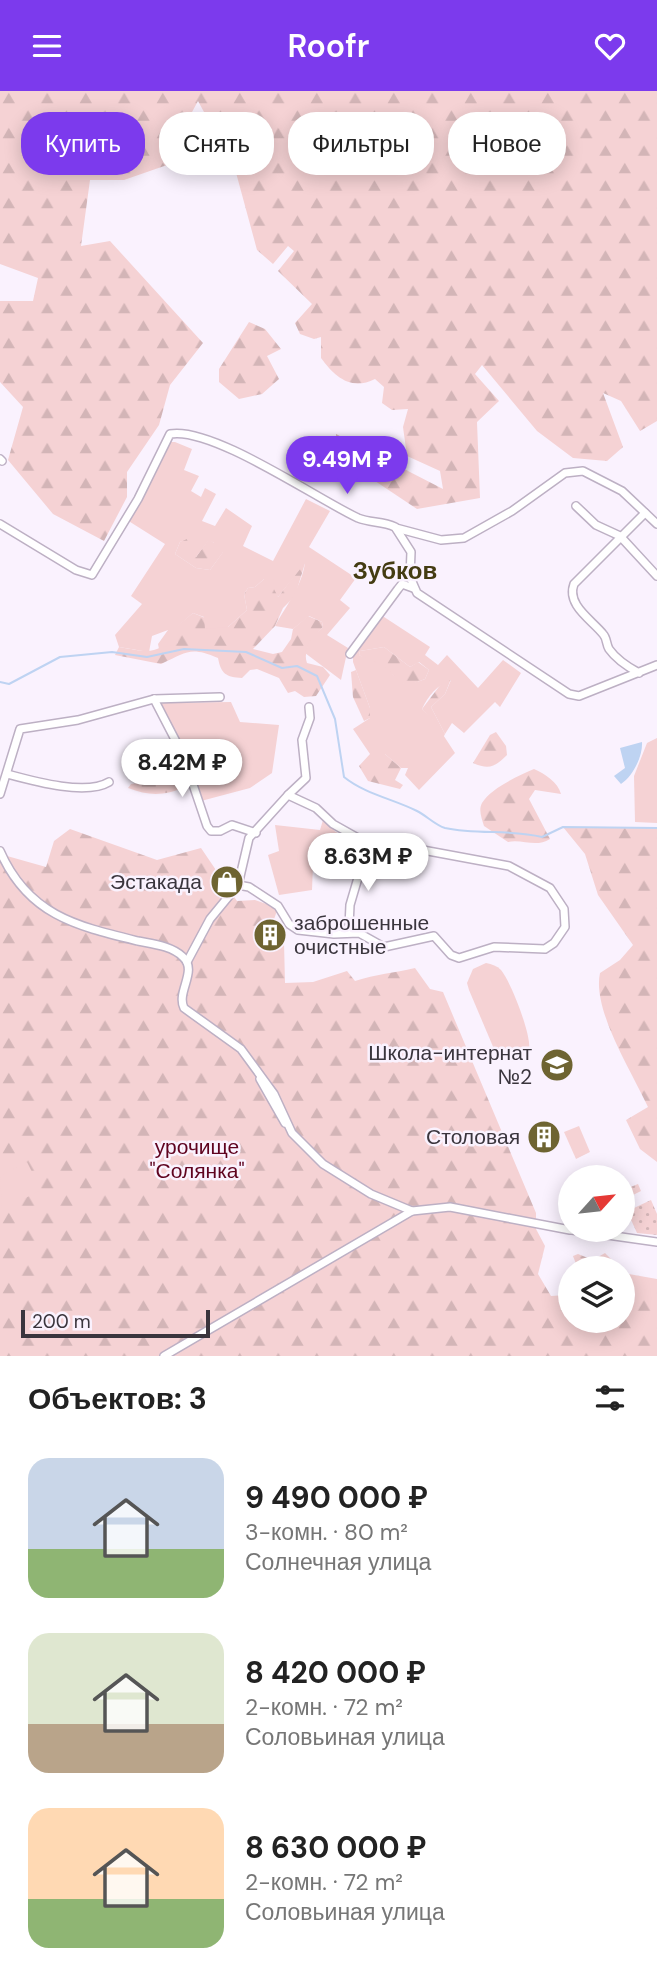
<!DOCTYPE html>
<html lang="ru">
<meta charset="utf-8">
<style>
:root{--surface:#fff;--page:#f6f6f6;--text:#222;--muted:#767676;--accent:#7c3aed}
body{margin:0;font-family:"DM Sans",sans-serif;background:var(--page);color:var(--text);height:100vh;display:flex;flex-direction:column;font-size:26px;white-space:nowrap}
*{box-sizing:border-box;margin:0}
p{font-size:23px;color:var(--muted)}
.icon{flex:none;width:38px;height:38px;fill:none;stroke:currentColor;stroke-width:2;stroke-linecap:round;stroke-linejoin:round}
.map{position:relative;height:1265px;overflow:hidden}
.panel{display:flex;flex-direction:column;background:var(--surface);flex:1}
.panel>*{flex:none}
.guide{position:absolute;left:21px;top:21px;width:616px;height:63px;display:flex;gap:14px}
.needle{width:46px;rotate:63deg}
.fabs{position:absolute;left:558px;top:1074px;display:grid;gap:14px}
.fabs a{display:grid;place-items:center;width:77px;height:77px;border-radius:50%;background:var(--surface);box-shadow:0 4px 18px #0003;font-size:35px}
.scale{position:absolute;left:21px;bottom:18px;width:189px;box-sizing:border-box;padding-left:7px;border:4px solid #3a353d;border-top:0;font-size:19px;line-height:24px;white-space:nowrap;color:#3a353d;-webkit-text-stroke:5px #faf2fe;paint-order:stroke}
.price{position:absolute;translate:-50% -60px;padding:0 16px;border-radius:24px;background:#fff;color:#222;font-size:23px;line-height:46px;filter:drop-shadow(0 2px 4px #0008)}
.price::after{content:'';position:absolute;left:50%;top:42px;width:21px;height:16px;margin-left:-10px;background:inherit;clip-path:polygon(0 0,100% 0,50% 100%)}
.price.active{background:var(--accent);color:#fff}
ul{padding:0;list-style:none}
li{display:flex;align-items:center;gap:21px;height:175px;padding:0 28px}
li span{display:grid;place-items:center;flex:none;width:196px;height:140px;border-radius:21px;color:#555}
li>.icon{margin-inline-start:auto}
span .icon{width:84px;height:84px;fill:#fffc;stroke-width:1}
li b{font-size:30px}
h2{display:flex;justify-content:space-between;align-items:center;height:84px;padding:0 28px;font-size:30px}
.pill{padding:0 24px;border-radius:28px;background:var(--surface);box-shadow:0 4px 18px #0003;font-size:24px;line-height:63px}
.pill.active{background:var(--accent);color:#fff}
header{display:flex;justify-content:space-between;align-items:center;height:91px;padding:0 28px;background:var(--accent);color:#fff;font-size:32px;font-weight:600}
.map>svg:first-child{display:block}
.grass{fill:url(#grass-dots)}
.forest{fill:url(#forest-firs)}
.wetland{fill:url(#wetland-marsh)}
.garden{fill:#f5d2d4;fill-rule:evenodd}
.water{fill:#bed3f2}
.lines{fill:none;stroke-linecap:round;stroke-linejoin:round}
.stream{stroke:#bed3f2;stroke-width:2}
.minor-casing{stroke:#bdb0c4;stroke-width:10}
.minor{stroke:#fff;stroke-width:7}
.labels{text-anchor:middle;stroke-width:5;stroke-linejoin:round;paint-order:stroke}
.poi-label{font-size:21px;fill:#3a353d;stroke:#faf2fe;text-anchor:end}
.park-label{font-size:21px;fill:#5f031f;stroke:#faf2fe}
.quarter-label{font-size:24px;font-weight:bold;fill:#443c12;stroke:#faf2fe}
</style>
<header><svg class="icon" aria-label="menu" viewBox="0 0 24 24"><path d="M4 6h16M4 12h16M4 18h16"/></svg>Roofr<svg class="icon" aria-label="heart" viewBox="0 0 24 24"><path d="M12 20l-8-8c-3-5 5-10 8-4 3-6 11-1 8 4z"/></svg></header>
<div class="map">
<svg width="657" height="1265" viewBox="0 0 657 1265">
<defs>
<pattern id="grass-dots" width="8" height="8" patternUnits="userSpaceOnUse" patternTransform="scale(1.75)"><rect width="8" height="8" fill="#f5d2d4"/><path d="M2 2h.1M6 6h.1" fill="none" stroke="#d3b5b7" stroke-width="1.8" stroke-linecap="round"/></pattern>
<pattern id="forest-firs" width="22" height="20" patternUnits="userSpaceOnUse" patternTransform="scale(1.75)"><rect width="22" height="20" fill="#f5d2d4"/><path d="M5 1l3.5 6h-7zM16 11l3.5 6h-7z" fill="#d3b5b7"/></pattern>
<pattern id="wetland-marsh" width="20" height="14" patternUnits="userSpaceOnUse" patternTransform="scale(1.75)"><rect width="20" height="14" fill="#f5d2d4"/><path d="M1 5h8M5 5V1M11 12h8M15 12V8" fill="none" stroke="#d3b5b7"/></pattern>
</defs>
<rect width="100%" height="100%" fill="#faf2fe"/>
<path class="grass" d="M638 1093 641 1100 629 1106 634 1117 651 1109 657 1123V1144L637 1142 623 1111V1099Z"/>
<g class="forest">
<path d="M0 0H657V330L640 340 621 310 603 302 623 356 607 370 573 367 537 340 482 274 475 283 499 310 477 331 480 407 417 418 336 364V343L443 398 440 380 407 365 403 336 408 318 392 319 382 312 384 296 375 288C351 300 335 286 321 267V246L314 248 300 243 295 232 312 213 278 180 294 160 288 155 273 173 257 159 235 78 198 10 185 34 170 73 124 89H90L81 155 110 150 203 252 170 294 159 334 127 381V406L104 450 53 423 8 369 23 316 0 291V210H33L38 187 0 173Z"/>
<path d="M249 231 265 238 281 258 267 265 279 288 262 303 239 308 219 291V278Z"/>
<path d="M187 447 196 466 209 448 224 460 210 479 196 477 175 463 180 451Z"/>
<path d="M306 469 295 505 283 517 275 535 253 558 273 563 282 561 291 548 293 538 308 525 322 531 323 536C314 545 302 559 307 572L323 576 330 584 316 605 304 606 295 600 288 602 279 587 257 578 250 579 242 587C226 586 221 583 218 567 190 555 187 561 161 573L115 564 119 556C149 561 156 565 178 542L177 535 193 522 228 536 247 519 244 503 248 497 255 496 264 488H275L278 506Z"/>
<path d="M384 556 410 576 418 571 429 579 425 588 410 594 398 592 393 584 359 564 360 560Z"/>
<path d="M356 579 370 617V627L364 630 353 606 351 581Z"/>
<path d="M451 588 445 603 431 616 445 643 443 647 432 628 422 618 441 593Z"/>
<path d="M496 641 506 655 507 664C495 676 489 679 473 672L490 644Z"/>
<path d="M370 663H385L401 677 395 689 403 694 400 698 368 690 359 675Z"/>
<path d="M534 678C545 683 558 691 561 703L535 699 529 708 550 748C536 757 523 748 508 751L484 735C482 728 478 719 482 712 491 697 518 685 534 678Z"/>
<path d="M563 736 657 737V1071L640 1058 626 1029 648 1016C632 981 592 919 600 882L620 869 633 854 598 804 585 763Z"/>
<path d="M70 738 157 769 201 757 237 810 255 809 278 817 273 831 284 851 285 892 313 891 347 880 355 890C376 883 394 882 415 877L430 898 443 901 536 1122V1138L545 1155 538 1183 551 1205 566 1204 570 1207V1230H623V1182L657 1188V1265H0V763L46 776 54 750Z"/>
<path d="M605 1162 612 1169 609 1178H578L573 1165 578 1163 593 1169Z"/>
</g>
<path class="wetland" d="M180 685 187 689 185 696C164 705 149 705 128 697L131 693Z"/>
<g class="garden">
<path d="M166 351H175L192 358 184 379 199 385 191 400 201 406 205 397 216 403 202 430 215 435 226 417 252 435 243 455 273 470 306 408 330 420 309 456 356 487 340 509 350 517 327 544 348 557 341 589 305 562 311 547 323 536 322 531 309 525 293 538 275 535C287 513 301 497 305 472L278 506 273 496 274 488H264L255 496 248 497 244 503 247 519 228 536 205 538 204 526 193 522 178 535V552L159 558 158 553 168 539 152 545 149 561 119 556 115 544 142 513 131 505 165 453 127 429ZM187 448 189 454 185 462 189 468 196 466 209 449 214 452V459L223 461 210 479 196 477 175 463 180 451Z"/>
<path d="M381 524 430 556 425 564 438 574 447 564 478 597 503 569 521 582 500 616 495 611 464 642 452 632 445 643 431 616 445 603 451 589C437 594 428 605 422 618L432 627 455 662 419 699 405 684 408 677H401L385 663H370L353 638 370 627V617L353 571V561ZM384 556 410 576 419 571 429 579 425 588C394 600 403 587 381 574 375 570 366 567 359 564L360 560Z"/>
<path d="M231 611 240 631 279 634 272 682 250 697 201 710 187 666 159 612Z"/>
<path d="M657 647V732L635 731 634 685 647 652Z"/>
<path d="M323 729 336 741 355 751 357 768 313 773 312 799 279 804 268 764 279 760 275 734 320 739Z"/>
<path d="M486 872C492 873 497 875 501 879 511 891 532 945 529 959 521 971 510 974 497 965L469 899 467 892 473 878Z"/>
<path d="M579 1035 590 1061 576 1068 564 1041Z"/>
<path d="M27 1071 41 1099 2 1119 0 1085Z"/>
</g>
<path class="water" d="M642 651C643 665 633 685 621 693L614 685 625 677 620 657Z"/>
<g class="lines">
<path class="stream" d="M0 591 9 593 60 566 112 561 147 566 184 558 246 561 282 577 297 575 317 585 335 628 344 686C365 703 393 708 417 720 427 725 435 734 445 737 478 744 510 738 542 746L563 736 657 737"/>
<defs>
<g id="minor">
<path d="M0 368 2 370"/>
<path d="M576 415 596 434 620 445 657 485"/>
<path d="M0 433 76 479 92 484 138 408 170 343C212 335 317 408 358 427 370 432 383 430 395 436L411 461 410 486 417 502 569 603 579 605 657 574"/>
<path d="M396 437 441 449 464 447 512 420 565 382 583 380 622 400 657 433"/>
<path d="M350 563 398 498 402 493 413 497"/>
<path d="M639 582C628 576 616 568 609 558 606 553 607 547 603 543 592 529 566 514 574 493L645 422"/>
<path d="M154 608 183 664 207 735 211 740H220L232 734 256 742"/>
<path d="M7 683C33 690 86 705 109 691"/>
<path d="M0 703 20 638 78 629 154 608 220 606"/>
<path d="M0 760C28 824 76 835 138 850 153 853 172 855 183 866 198 880 176 901 184 917L241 958 274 1003 292 1042 323 1073 371 1103 412 1120"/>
<path d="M238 794 249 796 278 815 289 833 298 839 334 843 359 842 384 856 434 845 451 864 459 867 494 856 545 858 554 852 565 836 564 818 550 797 509 775 358 747 333 733 316 717 288 704 306 687 302 649 310 627 309 616"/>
<path d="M344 842 349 835 350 814 360 780 358 747"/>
<path d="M187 871 210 828 238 794 249 747 288 704"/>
<path d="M260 988 285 1032"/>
<path d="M572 1139 657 1151"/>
<path d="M164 1265 412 1120 450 1116 570 1139"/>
</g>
</defs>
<use href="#minor" class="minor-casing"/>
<use href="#minor" class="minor"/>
</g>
<defs>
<symbol id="shop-disc" viewBox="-11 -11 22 22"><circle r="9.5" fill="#6e6431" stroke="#faf2fe"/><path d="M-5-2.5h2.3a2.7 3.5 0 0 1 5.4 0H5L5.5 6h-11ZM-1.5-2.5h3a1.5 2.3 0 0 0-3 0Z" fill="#fff"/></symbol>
<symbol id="building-disc" viewBox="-11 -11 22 22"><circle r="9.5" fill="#6e6431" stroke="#faf2fe"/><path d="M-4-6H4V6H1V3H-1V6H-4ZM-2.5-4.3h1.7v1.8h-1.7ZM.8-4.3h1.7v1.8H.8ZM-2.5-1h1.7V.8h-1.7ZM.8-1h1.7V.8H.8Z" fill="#fff"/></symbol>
<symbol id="school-disc" viewBox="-11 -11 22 22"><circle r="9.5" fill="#6e6431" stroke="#faf2fe"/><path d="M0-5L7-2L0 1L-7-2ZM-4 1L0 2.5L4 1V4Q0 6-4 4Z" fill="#fff"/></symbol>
</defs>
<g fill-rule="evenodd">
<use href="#shop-disc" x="208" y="772" width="38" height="38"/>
<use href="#building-disc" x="251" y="825" width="38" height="38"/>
<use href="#school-disc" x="538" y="955" width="38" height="38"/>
<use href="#building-disc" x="525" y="1027" width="38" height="38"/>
</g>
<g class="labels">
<g class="poi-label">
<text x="202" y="798">Эстакада</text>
<text x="294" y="839" text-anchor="start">заброшенные<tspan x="294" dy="24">очистные</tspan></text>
<text x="532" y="969">Школа-интернат<tspan x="532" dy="24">№2</tspan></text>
<text x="520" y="1053">Столовая</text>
</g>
<g class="park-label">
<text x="197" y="1063">урочище<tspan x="197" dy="24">"Солянка"</tspan></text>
</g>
<g class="quarter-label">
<text x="395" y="488">Зубков</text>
</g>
</g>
</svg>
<div class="fabs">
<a><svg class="needle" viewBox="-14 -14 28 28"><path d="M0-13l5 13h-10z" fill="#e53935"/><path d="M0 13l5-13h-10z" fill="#767676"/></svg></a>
<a><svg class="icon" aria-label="layers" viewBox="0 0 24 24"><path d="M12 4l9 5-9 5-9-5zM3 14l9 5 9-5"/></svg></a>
</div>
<div class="scale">200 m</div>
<b class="price active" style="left:347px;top:405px">9.49M ₽</b>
<b class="price" style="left:182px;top:708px">8.42M ₽</b>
<b class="price" style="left:368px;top:802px">8.63M ₽</b>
<div class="guide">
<a class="pill active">Купить</a>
<a class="pill">Снять</a>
<a class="pill">Фильтры</a>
<a class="pill">Новое</a>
</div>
</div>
<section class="panel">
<h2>Объектов: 3<svg class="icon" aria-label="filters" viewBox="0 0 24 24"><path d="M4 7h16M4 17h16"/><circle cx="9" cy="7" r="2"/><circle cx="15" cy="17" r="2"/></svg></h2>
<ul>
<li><span style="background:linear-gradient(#c9d6e8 65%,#8fb573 0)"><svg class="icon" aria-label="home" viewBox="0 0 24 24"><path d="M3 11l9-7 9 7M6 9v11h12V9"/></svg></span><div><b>9 490 000 ₽</b><p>3-комн. · 80 m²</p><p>Солнечная улица</p></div></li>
<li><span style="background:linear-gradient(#dfe7d0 65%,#b9a48a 0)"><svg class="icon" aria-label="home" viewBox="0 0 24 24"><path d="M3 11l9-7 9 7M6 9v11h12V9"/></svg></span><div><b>8 420 000 ₽</b><p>2-комн. · 72 m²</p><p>Соловьиная улица</p></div></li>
<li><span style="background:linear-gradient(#ffd9b3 65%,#8fb573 0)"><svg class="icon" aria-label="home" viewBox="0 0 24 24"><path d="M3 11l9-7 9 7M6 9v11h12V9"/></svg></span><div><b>8 630 000 ₽</b><p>2-комн. · 72 m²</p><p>Соловьиная улица</p></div></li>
</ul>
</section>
